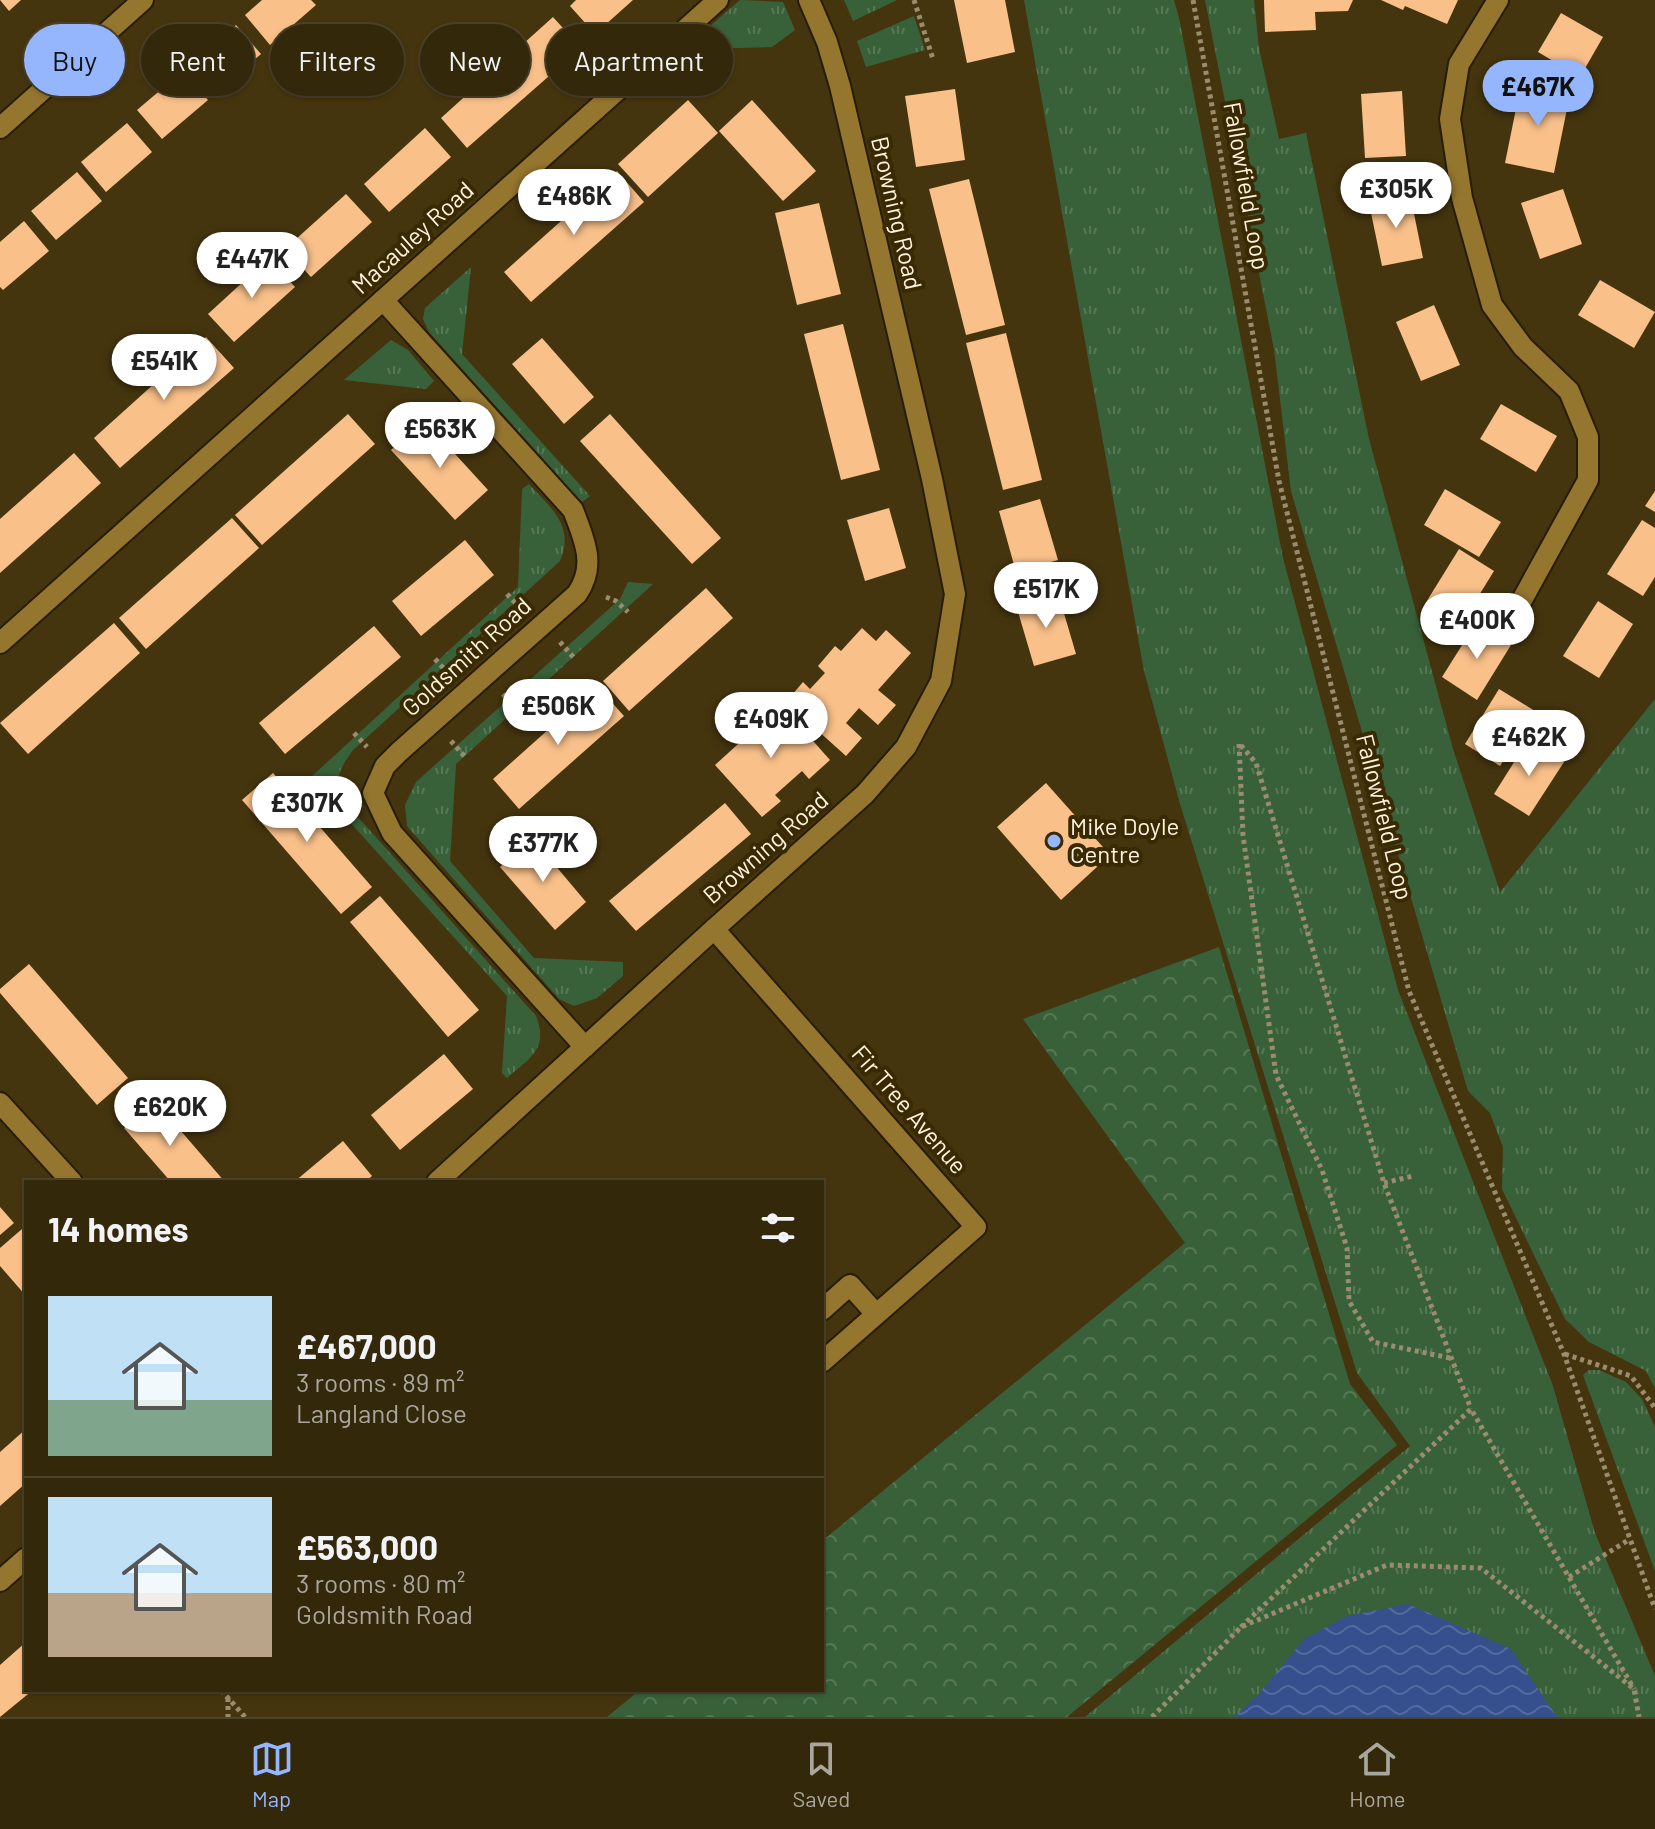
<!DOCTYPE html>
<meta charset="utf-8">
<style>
:root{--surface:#34280b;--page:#3c3014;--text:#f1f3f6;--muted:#a9a69d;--line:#4e442c;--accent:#95b6fd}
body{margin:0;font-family:Barlow,sans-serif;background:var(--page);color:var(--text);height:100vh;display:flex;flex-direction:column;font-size:30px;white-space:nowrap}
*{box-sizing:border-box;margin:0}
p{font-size:26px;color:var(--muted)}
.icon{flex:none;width:44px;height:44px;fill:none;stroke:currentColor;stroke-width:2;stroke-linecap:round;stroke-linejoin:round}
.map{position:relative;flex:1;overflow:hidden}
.drawer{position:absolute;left:24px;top:1180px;width:800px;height:512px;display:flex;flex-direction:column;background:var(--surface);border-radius:0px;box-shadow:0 2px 6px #0004,0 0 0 2px var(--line)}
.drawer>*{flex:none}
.hud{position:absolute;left:24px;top:24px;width:800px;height:72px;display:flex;gap:16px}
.price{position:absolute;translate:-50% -68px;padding:0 18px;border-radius:28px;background:#fff;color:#222;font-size:26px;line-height:52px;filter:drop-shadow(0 2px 4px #0008)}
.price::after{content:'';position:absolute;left:50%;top:48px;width:24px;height:18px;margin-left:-12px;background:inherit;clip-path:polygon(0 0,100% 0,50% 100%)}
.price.on{background:var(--accent);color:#111}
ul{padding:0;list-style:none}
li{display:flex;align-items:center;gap:24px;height:200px;padding:0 24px}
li+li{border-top:2px solid var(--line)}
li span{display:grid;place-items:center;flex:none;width:224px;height:160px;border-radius:0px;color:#555}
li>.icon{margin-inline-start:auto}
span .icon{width:96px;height:96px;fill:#fffc;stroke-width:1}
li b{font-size:34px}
h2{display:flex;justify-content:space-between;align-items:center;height:96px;padding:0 24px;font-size:34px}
.pill{padding:0 28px;border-radius:36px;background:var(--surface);box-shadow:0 2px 6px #0004,0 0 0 2px var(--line);font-size:28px;line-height:72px}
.pill.on{background:var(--accent);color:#111}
.tabs{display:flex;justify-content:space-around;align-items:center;height:112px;border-top:2px solid var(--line);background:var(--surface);font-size:22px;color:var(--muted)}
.tabs a{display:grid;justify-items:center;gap:4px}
.tabs .on{color:var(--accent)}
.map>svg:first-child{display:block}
.grass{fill:url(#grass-tufts)}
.forest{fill:url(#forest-crowns)}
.water{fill:url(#water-waves)}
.building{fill:#f9c08a}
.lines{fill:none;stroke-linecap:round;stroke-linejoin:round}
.street-casing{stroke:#271d07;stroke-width:24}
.secondary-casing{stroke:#271d07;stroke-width:24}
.path{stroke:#9a8d6f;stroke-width:5;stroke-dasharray:4 4;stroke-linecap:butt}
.street{stroke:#95762f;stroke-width:20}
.secondary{stroke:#95762f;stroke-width:20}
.poi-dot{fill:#95b6fd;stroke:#3a2a03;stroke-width:3}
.labels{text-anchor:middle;stroke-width:8;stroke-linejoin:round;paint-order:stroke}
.street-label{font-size:24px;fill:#fef4df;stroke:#3a2a03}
.poi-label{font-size:24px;fill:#fef4df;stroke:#3a2a03;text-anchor:start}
</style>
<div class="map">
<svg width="1655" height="1717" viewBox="0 0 1655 1717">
<defs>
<pattern id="grass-tufts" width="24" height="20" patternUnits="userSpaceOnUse" patternTransform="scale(2)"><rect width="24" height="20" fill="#386139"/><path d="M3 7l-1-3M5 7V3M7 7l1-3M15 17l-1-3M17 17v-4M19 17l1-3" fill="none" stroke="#567855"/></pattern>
<pattern id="forest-crowns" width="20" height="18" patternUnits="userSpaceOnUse" patternTransform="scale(2)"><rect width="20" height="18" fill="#386139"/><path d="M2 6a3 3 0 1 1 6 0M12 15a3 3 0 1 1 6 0" fill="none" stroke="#567855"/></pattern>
<pattern id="water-waves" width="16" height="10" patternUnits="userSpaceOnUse" patternTransform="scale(2)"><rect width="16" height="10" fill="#35508d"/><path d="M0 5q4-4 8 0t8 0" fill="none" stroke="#536a9d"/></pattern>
</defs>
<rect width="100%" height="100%" fill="#45350f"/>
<g class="grass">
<path d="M740 0 783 2 795 30 772 47 702 49 694 40Z"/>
<path d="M844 0H897L853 21Z"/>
<path d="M1024 0H1174L1179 18 1283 558 1398 990 1553 1386 1595 1533 1655 1676V1717H1085L1410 1446 1357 1373 1180 804 1144 671Z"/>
<path d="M1205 0H1254L1259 48 1279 139 1306 133 1369 439 1453 749 1500 892 1655 699V1388L1646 1371 1589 1342 1565 1319 1502 1189 1503 1147 1490 1113 1468 1091 1291 491 1274 349Z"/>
<path d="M914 16 925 50 866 67 857 41Z"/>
<path d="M471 267 462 354 590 496 582 502 429 332 423 319 425 308Z"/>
<path d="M391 340 408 350 434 381 426 389 344 380Z"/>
<path d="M529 484C551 508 575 526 560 561L353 750C337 772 333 781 348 806L536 1016C549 1049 530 1058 507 1078L502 1073 507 996 310 778 518 587 522 489Z"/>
<path d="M628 582 653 584 456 764 450 861 534 958 623 962V976L597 998 574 1006 559 999 407 826 405 805 416 782 620 599Z"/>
<path d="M1589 1370H1599L1626 1382 1642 1399 1655 1427V1571L1583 1375Z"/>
</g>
<path class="forest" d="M1219 947 1350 1384 1397 1445 1067 1717H607L640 1690H822V1541L1185 1243 1023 1019Z"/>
<path class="water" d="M1408 1604 1511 1649 1557 1717H1235L1260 1693 1304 1639 1347 1616Z"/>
<g class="building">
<path d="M0 0H21L9 11Z"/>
<path d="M262 0H311L316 5 270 45 245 15Z"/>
<path d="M576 0H633L595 34 570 6Z"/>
<path d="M954 0H1005L1015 52 967 63Z"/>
<path d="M1264 0H1353L1348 11 1315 12 1316 30 1265 32Z"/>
<path d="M1381 0H1458L1447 24 1405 6 1403 10Z"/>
<path d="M1561 13 1603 37 1580 77 1538 52Z"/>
<path d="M553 17 581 48 467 148 441 118Z"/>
<path d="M236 25 261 54 215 94 190 64Z"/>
<path d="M183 71 208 100 162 139 137 110Z"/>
<path d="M1521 84 1570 94 1554 173 1505 163Z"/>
<path d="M955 89 965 160 916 167 905 96Z"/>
<path d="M1402 91 1406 156 1365 158 1361 94Z"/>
<path d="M688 100 718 133 648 197 618 164Z"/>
<path d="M752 100 816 171 783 201 719 131Z"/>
<path d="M127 123 152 152 106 192 81 162Z"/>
<path d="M425 128 451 157 389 212 364 184Z"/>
<path d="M617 171 644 202 531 302 504 272Z"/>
<path d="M77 172 102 201 56 240 31 211Z"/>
<path d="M969 179 1005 325 966 335 929 189Z"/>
<path d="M1563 189 1582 244 1540 259 1521 203Z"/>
<path d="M346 194 372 222 311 277 285 249Z"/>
<path d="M1410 194 1423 258 1382 266 1369 203Z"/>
<path d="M819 203 841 294 797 305 775 213Z"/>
<path d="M24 221 49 251 3 290 0 287V242Z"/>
<path d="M269 258 295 287 234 342 208 314Z"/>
<path d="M1600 280 1655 312 1634 348 1578 315Z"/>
<path d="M1434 305 1460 365 1421 381 1396 322Z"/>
<path d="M843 324 880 470 841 480 804 334Z"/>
<path d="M1006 333 1042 480 1003 490 966 343Z"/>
<path d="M206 337 234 368 120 468 94 438Z"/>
<path d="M542 338 594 397 564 424 512 364Z"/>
<path d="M1501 404 1557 436 1536 472 1480 439Z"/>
<path d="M348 414 375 444 262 545 235 515Z"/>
<path d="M610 414 721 538 692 564 580 441Z"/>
<path d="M424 420 488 490 455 520 391 450Z"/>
<path d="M74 453 101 483 0 573V519Z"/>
<path d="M1445 489 1501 522 1479 557 1424 525Z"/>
<path d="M1655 491V512L1645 506Z"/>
<path d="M1040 499 1058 560 1016 572 999 511Z"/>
<path d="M889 508 906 568 865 581 847 520Z"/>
<path d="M232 518 259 548 146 649 119 618Z"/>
<path d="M1642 520 1655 528V577L1643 596 1607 574Z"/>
<path d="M465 540 494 575 421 636 392 601Z"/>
<path d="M1459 549 1494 571 1460 626 1425 604Z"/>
<path d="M706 588 733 618 629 711 603 681Z"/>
<path d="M1058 593 1076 654 1034 666 1016 605Z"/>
<path d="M1598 601 1633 624 1599 678 1563 656Z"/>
<path d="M114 623 140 653 28 754 0 723Z"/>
<path d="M1476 623 1511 645 1477 700 1442 677Z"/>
<path d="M374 626 401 657 285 754 259 723Z"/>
<path d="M862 628 876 641 886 630 911 653 878 690 896 705 878 725 859 708 846 723 862 738 846 756 786 702 803 682 810 689 825 673 818 666 835 646 841 651Z"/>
<path d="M597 686 624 716 519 809 493 779Z"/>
<path d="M1499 689 1535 711 1500 766 1465 744Z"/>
<path d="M781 705 830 760 809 779 802 771 775 795 781 801 762 817 715 765Z"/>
<path d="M1528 740 1564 762 1529 816 1494 794Z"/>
<path d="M273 773 372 887 341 914 242 800Z"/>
<path d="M1046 783 1110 855 1061 900 997 827Z"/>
<path d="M725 803 751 834 636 931 609 901Z"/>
<path d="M533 839 586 902 555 930 500 867Z"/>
<path d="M380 896 479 1010 448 1037 350 922Z"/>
<path d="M29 964 128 1078 97 1105 0 993V989Z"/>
<path d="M444 1054 473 1089 400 1150 371 1115Z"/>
<path d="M155 1101 225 1182H171L124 1128Z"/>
<path d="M343 1141 372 1176 365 1182H294Z"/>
<path d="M0 1207 14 1223 0 1235Z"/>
<path d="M22 1229 26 1233V1296L0 1266V1248Z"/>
<path d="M26 1429V1483L0 1506V1452Z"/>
<path d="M26 1642V1690H33L0 1717V1665Z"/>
</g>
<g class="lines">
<defs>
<g id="street">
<path d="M1498 0 1459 64 1450 119 1462 198 1492 305 1523 347 1569 391 1588 437V480L1522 600"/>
<path d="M383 300 573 510C584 539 597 565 577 594L399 752 385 766 373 793 392 833 585 1047"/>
<path d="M0 643 718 0"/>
<path d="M714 929 976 1227 822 1362"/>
<path d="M0 1103 72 1182"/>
<path d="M437 1182 714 929 865 794 906 747 941 681 955 594 932 479 840 86 827 42 809 0"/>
<path d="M822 1310 850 1285 876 1314"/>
<path d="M0 1581 26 1558"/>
</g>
<path id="secondary" d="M0 128 143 0"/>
</defs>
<use href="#street" class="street-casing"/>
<use href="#secondary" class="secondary-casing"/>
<g class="path">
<path d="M914 0 933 59"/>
<path d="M1193 0 1279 481 1409 991 1564 1354 1655 1609"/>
<path d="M507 594 520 608"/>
<path d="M606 597 616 601 628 612"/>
<path d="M560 642 575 659"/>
<path d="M435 659 448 673"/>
<path d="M503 694 518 711"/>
<path d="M354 733 367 747"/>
<path d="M451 741 466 758"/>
<path d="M1384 1183 1413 1176"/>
<path d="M1565 1354 1631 1376 1655 1408"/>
<path d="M1450 1358 1373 1342 1349 1301 1347 1248 1322 1170 1276 1075 1243 835 1239 743 1256 763 1384 1183 1471 1409"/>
<path d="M1569 1577 1630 1539"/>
<path d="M1241 1627 1471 1409 1634 1689"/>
<path d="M221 1690 245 1717"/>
<path d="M228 1698V1717"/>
<path d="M1152 1717 1241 1627 1387 1565 1481 1568 1634 1689 1639 1717"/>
</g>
<use href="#street" class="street"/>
<use href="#secondary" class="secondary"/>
</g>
<circle class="poi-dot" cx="1054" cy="841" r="8"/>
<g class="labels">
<g class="street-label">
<text transform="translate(1246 186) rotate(80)" y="8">Fallowfield Loop</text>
<text transform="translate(896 213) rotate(77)" y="8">Browning Road</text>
<text transform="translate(413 238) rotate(-42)" y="8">Macauley Road</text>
<text transform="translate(467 657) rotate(-42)" y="8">Goldsmith Road</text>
<text transform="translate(1384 817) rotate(76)" y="8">Fallowfield Loop</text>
<text transform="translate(766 848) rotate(-41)" y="8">Browning Road</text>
<text transform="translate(909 1110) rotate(49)" y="8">Fir Tree Avenue</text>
</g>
<g class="poi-label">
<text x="1070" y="835">Mike Doyle<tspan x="1070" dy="28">Centre</tspan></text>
</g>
</g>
</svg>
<b class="price on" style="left:1538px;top:128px">£467K</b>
<b class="price" style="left:1396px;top:230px">£305K</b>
<b class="price" style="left:574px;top:237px">£486K</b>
<b class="price" style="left:252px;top:300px">£447K</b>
<b class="price" style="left:164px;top:402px">£541K</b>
<b class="price" style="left:440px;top:470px">£563K</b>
<b class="price" style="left:1046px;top:630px">£517K</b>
<b class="price" style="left:1477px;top:661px">£400K</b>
<b class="price" style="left:558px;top:747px">£506K</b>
<b class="price" style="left:771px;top:760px">£409K</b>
<b class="price" style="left:1529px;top:778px">£462K</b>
<b class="price" style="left:307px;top:844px">£307K</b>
<b class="price" style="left:543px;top:884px">£377K</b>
<b class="price" style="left:170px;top:1148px">£620K</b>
<div class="hud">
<a class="pill on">Buy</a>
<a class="pill">Rent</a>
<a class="pill">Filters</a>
<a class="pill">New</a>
<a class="pill">Apartment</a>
</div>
<section class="drawer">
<h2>14 homes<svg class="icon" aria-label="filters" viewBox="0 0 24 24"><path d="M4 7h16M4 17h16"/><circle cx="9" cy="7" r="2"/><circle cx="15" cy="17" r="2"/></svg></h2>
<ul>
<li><span style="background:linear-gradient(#bfe0f5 65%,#7fa58c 0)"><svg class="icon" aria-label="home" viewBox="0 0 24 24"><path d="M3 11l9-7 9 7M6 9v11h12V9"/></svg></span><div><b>£467,000</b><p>3 rooms · 89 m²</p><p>Langland Close</p></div></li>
<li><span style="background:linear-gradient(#bfe0f5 60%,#b9a48a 0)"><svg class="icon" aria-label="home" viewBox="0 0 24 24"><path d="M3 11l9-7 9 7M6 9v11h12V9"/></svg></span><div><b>£563,000</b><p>3 rooms · 80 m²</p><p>Goldsmith Road</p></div></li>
</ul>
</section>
</div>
<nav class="tabs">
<a class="on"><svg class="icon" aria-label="map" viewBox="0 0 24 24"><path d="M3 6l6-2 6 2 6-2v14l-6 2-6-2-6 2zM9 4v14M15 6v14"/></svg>Map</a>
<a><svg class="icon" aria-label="saved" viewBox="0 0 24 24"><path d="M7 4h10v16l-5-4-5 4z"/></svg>Saved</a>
<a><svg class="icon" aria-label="home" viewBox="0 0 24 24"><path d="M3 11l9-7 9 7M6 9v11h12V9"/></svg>Home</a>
</nav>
